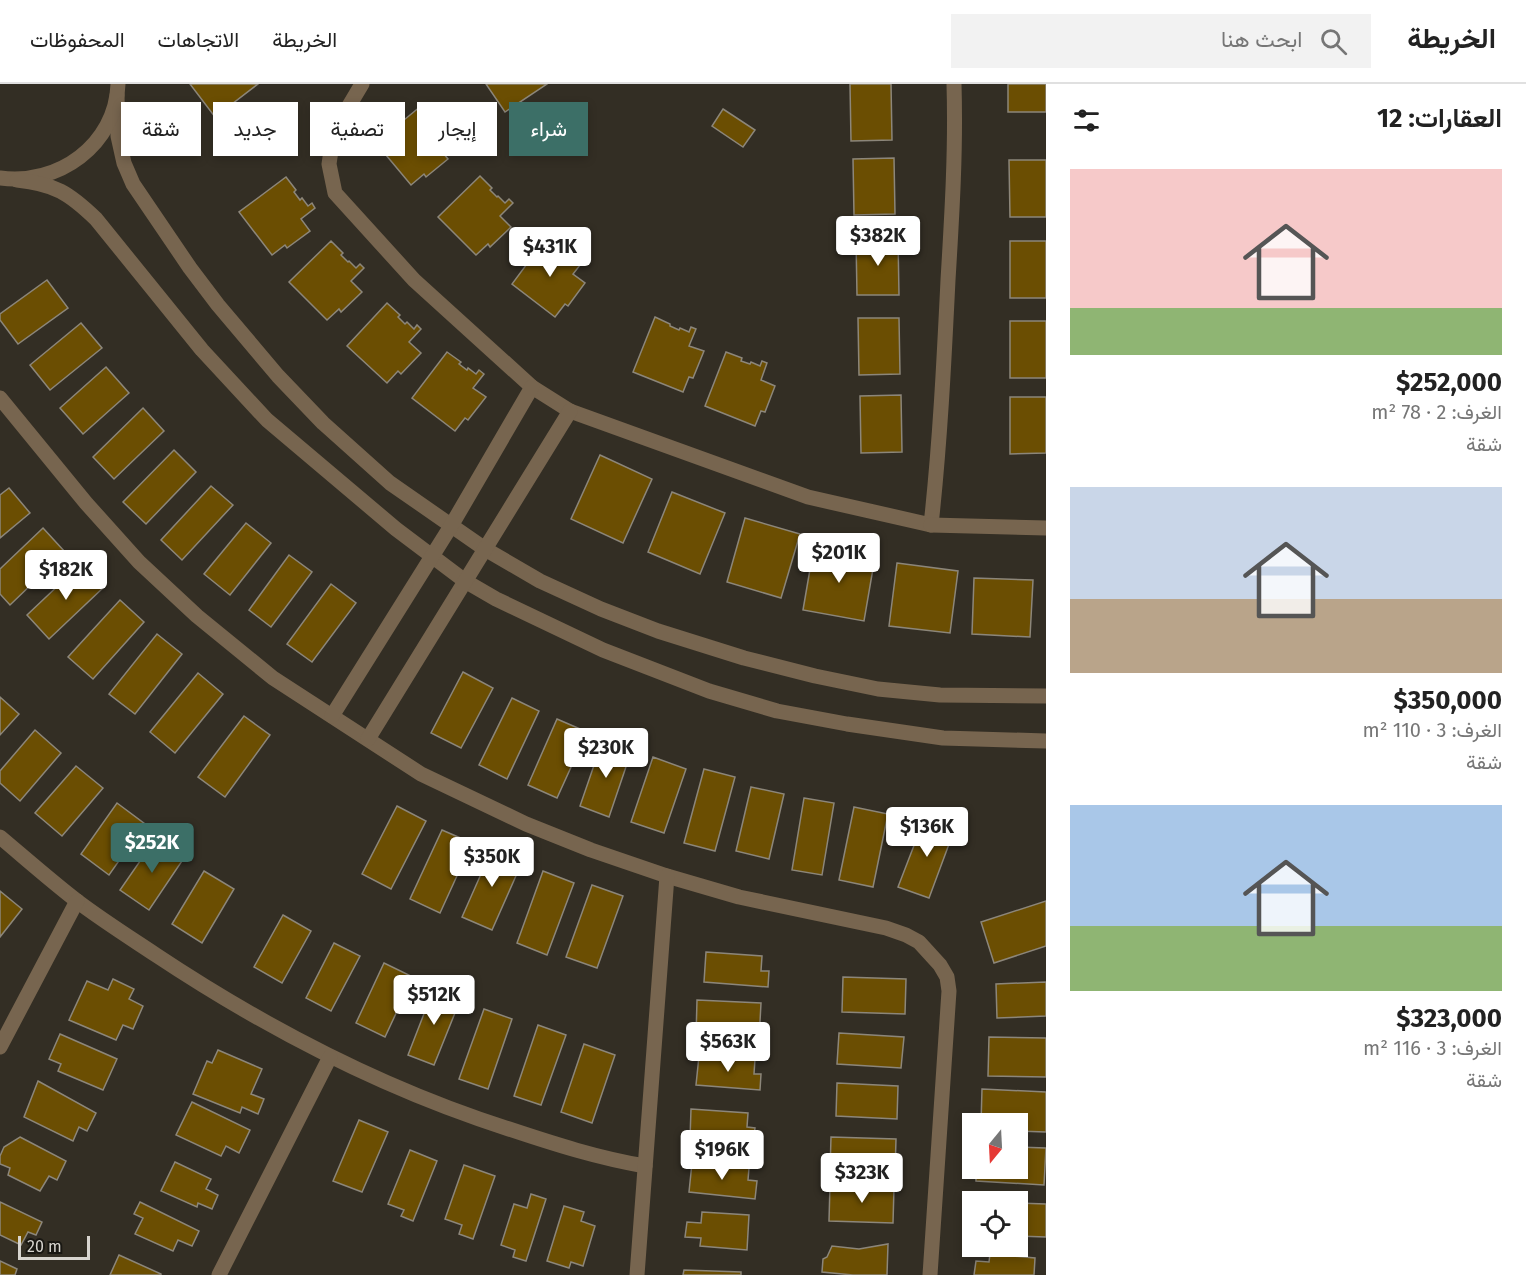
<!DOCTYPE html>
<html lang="ar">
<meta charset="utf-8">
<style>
:root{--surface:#fff;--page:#f2f2f2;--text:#222;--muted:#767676;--line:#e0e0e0;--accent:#3c6f67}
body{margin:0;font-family:"Fira Sans",Vazirmatn,sans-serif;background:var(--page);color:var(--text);direction:rtl;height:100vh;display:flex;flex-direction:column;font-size:22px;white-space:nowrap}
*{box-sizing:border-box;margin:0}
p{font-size:20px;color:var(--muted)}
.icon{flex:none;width:33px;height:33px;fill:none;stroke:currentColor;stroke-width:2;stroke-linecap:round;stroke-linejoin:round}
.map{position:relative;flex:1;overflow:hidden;direction:ltr}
.side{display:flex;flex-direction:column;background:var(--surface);width:480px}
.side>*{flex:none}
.top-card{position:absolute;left:18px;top:18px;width:570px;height:54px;direction:rtl;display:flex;gap:12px}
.needle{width:39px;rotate:198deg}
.buttons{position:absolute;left:962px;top:1029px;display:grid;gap:12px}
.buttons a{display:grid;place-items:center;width:66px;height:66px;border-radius:0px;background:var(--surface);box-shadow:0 3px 9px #0003;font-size:30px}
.scale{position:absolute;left:18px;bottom:15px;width:72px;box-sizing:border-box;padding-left:6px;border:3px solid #d8d5cf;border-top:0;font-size:16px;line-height:21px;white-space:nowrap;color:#d8d5cf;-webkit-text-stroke:4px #191712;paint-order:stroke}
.price{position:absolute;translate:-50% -51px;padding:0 14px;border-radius:6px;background:#fff;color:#222;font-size:20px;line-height:39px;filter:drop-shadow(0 2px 3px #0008)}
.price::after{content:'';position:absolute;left:50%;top:36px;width:18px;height:14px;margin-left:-9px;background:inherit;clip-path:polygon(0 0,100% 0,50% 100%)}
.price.active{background:var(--accent);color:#fff}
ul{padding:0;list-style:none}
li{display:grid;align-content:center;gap:12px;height:318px;padding:0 24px}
li span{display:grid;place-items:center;height:186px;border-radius:0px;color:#555}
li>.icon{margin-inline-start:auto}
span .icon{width:108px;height:108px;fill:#fffc;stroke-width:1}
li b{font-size:26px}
h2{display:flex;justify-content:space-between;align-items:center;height:72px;padding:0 24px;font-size:26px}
.tag{padding:0 21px;border-radius:0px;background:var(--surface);box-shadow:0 3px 9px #0003;font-size:21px;line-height:54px}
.tag.active{background:var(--accent);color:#fff}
header{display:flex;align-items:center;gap:36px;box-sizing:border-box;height:84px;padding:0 30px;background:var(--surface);border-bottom:2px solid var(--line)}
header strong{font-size:28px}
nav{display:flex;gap:33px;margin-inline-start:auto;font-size:21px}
.search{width:420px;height:54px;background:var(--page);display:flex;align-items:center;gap:15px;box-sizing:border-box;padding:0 21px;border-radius:0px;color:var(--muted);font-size:22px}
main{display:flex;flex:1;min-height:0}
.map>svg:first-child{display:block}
.building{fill:#6b4e02;stroke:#8c867a;stroke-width:1.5}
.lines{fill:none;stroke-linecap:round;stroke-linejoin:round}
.minor{stroke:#77654f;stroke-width:15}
</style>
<header>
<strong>الخريطة</strong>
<div class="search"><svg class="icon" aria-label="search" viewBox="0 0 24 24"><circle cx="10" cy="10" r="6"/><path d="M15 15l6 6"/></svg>ابحث هنا</div>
<nav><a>الخريطة</a><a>الاتجاهات</a><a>المحفوظات</a></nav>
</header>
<main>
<section class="side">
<h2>العقارات: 12<svg class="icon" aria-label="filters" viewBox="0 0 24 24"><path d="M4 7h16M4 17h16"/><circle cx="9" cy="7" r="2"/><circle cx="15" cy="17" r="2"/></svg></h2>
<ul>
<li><span style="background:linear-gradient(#f6c9c9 75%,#8fb573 0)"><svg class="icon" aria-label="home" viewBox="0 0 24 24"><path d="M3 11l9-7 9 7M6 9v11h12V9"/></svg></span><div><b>$252,000</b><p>الغرف: 2 · 78 m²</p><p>شقة</p></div></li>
<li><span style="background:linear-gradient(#c9d6e8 60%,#b9a48a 0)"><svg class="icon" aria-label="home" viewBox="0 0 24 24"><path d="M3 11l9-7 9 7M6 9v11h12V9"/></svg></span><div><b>$350,000</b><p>الغرف: 3 · 110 m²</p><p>شقة</p></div></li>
<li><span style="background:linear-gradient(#a9c7e8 65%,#8fb573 0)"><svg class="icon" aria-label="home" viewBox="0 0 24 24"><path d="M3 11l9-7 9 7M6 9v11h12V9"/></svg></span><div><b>$323,000</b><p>الغرف: 3 · 116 m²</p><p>شقة</p></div></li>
</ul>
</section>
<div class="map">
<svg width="1046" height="1191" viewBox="0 0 1046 1191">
<rect width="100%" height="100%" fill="#332e24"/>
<g class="building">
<path d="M190 0H258L215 33Z"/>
<path d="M486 0H547L505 28Z"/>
<path d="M850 0H891L892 56 851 57Z"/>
<rect x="1008" y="0" width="38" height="28"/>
<path d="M421 22 432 34 430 36 437 44 438 43 444 51 448 47 452 52 438 63 448 75 426 93 424 90 411 101 376 59Z"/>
<path d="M723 25 755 46 743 63 712 42Z"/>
<path d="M177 42 187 54 167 70 157 58Z"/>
<path d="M894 74 895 130 854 131 853 75Z"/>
<path d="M1009 76H1046V133H1010Z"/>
<path d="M480 92 492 104 490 106 497 113 498 112 505 119 509 115 513 119 500 132 511 143 490 163 488 160 476 171 438 133Z"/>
<path d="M286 93 296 106 294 108 300 116 302 114 308 122 312 119 315 124 301 135 310 147 287 164 285 161 272 171 239 128Z"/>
<path d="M547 153 561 164 559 166 567 172 569 170 576 177 580 172 584 176 573 190 585 199 568 222 565 220 555 233 512 200Z"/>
<path d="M898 154 899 211H857L856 155Z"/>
<path d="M331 157 343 169 341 171 348 178 349 177 356 184 360 180 364 184 351 197 362 208 341 228 339 225 327 236 289 198Z"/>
<rect x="1010" y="157" width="36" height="57"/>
<path d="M47 196 68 224 18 260 0 236V230Z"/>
<path d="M387 219 400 231 398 233 405 240 407 238 414 245 417 241 421 245 409 258 421 269 401 290 398 287 387 299 347 262Z"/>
<path d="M655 233 670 240V242L679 246 680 244 689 248 691 243 696 245 689 262 704 267 693 294 689 293 683 308 633 288Z"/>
<path d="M858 234H899L900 290 859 291Z"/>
<rect x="1010" y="237" width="36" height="57"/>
<path d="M81 239 102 264 50 306 30 281Z"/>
<path d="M447 268 461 278 459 280 467 286 468 284 476 290 479 286 484 290 473 304 486 313 468 336 465 334 455 347 412 314Z"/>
<path d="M726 268 742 274 741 277 750 280 751 278 760 282 762 277 767 279 761 296 775 302 765 328 761 327 755 342 705 322Z"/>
<path d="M106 283 129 309 83 350 60 324Z"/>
<path d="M901 311 902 368 861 369 860 312Z"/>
<path d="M1010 313H1046V369L1010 370Z"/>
<path d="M143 324 164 347 114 395 93 373Z"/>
<path d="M174 366 196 388 146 440 123 418Z"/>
<path d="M600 371 652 395 623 459 571 435Z"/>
<path d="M211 402 233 421 182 476 161 456Z"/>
<path d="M9 404 30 429 0 454V411Z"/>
<path d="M672 408 725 429 700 490 648 468Z"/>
<path d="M745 434 800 450 781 514 727 498Z"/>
<path d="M246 439 271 459 230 511 204 490Z"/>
<path d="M43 444 65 468 10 521 0 510V485Z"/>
<path d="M814 462 875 473 864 537 803 526Z"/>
<path d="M289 471 312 488 271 543 249 526Z"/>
<path d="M82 479 105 502 49 555 27 531Z"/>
<path d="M897 479 958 487 950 549 889 542Z"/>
<path d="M974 494 1033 496 1030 553 972 550Z"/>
<path d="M331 500 356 519 312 578 287 560Z"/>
<path d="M120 516 144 538 93 595 68 573Z"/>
<path d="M157 550 182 570 135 630 109 610Z"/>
<path d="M463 588 493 604 461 664 431 649Z"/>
<path d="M198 589 223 610 175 669 150 648Z"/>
<path d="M0 613 19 630 0 651Z"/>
<path d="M512 614 539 627 507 695 479 681Z"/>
<path d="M244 632 270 651 225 713 198 693Z"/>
<path d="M557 635 587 648 557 714 528 701Z"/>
<path d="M35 646 61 669 20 717 0 699V687Z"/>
<path d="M602 658 631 668 609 733 580 722Z"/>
<path d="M653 673 686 685 664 749 631 738Z"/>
<path d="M76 682 103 704 62 752 35 729Z"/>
<path d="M704 685 735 693 715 767 684 759Z"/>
<path d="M751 703 784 710 769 775 736 767Z"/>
<path d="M804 714 834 719 822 791 792 786Z"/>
<path d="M117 719 145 740 109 791 81 770Z"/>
<path d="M397 722 426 737 391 805 362 790Z"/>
<path d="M854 723 888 730 873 803 839 796Z"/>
<path d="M925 733 955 744 929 814 898 803Z"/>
<path d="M442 746 472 759 440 829 410 815Z"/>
<path d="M156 754 184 774 149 826 120 806Z"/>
<path d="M493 763 523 776 492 846 462 833Z"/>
<path d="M204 787 234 805 202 859 172 840Z"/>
<path d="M543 787 574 799 547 871 517 859Z"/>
<path d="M592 801 623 812 597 884 566 873Z"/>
<path d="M0 807 22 825 0 853Z"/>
<path d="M1046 817V862L994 879 981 838Z"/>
<path d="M283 831 311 847 282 899 254 883Z"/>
<path d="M334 859 360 872 331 927 306 914Z"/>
<path d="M706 868 762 872 761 887H769L768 903 704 898Z"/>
<path d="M384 879 413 893 385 953 356 939Z"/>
<path d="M843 893 906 895 905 930 842 928Z"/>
<path d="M113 895 134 905 129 915 143 922 133 945 123 941 116 956 69 936 87 897 108 906Z"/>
<path d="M1046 898V932L997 934 996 900Z"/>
<path d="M434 904 461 914 434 981 408 971Z"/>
<path d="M697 916 761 919 759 956 696 953Z"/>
<path d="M484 925 512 935 488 1005 459 995Z"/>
<path d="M538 941 566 951 541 1021 514 1012Z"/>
<path d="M839 949 904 953 901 984 837 980Z"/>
<path d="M60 950 117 975 103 1006 58 987 61 980 49 975Z"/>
<path d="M989 953 1046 954V993L988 992Z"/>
<path d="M584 960 615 971 592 1039 561 1028Z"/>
<path d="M218 966 262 985 251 1010 264 1015 258 1030 242 1023 240 1029 193 1010 207 977 212 979Z"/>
<path d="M699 972 755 975 754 990H761L760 1006 696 1001Z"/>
<path d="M38 997 96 1029 87 1047 79 1043 73 1057 24 1033Z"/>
<path d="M837 999 898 1002 897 1035 836 1032Z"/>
<path d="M982 1005 1046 1008V1048L1017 1047V1040H981Z"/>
<path d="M192 1018 250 1046 239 1069 226 1062 221 1072 176 1051Z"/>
<path d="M691 1025 748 1029 747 1043 755 1044 753 1059 690 1055Z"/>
<path d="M359 1036 388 1048 362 1108 333 1097Z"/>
<path d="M20 1053 66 1077 57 1096 49 1092 40 1107 8 1091 10 1084 0 1080V1072L4 1063Z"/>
<path d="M831 1053 896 1055 895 1089 830 1087Z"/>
<path d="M1017 1063 1046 1064 1044 1101 976 1097V1084H1017Z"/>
<path d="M410 1066 437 1077 413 1137 401 1132 404 1126 388 1120Z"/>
<path d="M175 1078 211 1095 206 1105 218 1111 212 1125 198 1119 197 1123 161 1107Z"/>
<path d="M692 1079 749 1084 748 1096 757 1097 755 1115 689 1108Z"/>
<path d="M464 1081 495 1092 473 1155 459 1150 462 1141 445 1135Z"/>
<path d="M830 1101 894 1103 893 1139 829 1137Z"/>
<path d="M531 1110 546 1115 526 1177 513 1173 515 1166 501 1161 514 1120 527 1124Z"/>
<path d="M0 1118 42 1138 36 1151 28 1148 21 1161 0 1151Z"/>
<path d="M140 1118 199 1147 192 1162 178 1156 173 1167 135 1150 143 1134 134 1130Z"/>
<path d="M1017 1119 1046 1120V1153L1017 1152Z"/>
<path d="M564 1122 584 1128 581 1137 595 1142 583 1182 571 1178 569 1184 547 1177Z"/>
<path d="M702 1128 749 1131 747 1166 700 1162 701 1154 685 1153 687 1138 701 1139Z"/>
<path d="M888 1160 887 1191H853L822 1188 823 1175 827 1173 832 1162 859 1165Z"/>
<path d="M990 1170 1035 1174 1034 1191H974L976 1177 989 1178Z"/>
<path d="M119 1171 161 1190V1191H110Z"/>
<path d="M0 1177 17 1185 15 1191H0Z"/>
<path d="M684 1186 741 1188V1191H683Z"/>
</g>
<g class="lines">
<g class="minor">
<path d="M362 0 334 47 329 80 335 109 414 196 532 303 570 327 808 413 931 441C940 359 944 278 948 196 952 130 956 65 954 0"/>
<path d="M117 11 118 52 124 79 133 100 190 184 218 221 278 292 323 339 390 399 485 465 540 497 601 525 658 547 744 574 815 592 878 605 940 611 1046 612"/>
<path d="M0 94C58 102 116 61 118 0"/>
<path d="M17 96C55 100 69 109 96 135L202 266 267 336 396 445 465 497 496 515 603 566 709 607 777 627 847 640 943 654 1046 657"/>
<path d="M0 314 86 419 139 478 197 532 273 594 421 690 526 740 591 766 667 792 739 813 886 844 906 851 919 858 940 881 947 893 949 907 930 1191"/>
<path d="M931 441 1046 444"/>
<path d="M332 632 451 442 532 303"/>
<path d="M368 655 570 327"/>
<path d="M0 753C25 774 51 797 77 817 102 836 129 853 156 871 266 944 383 1005 509 1045 554 1060 598 1074 645 1082"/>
<path d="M0 963 77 817"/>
<path d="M219 1191 330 973"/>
<path d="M637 1191 667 792"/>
</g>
</g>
</svg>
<div class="buttons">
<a><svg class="needle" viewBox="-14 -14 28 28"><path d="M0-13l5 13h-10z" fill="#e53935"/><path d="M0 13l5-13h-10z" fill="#767676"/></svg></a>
<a><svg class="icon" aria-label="locate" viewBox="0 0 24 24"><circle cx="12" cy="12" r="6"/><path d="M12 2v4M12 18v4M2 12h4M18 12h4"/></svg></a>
</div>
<div class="scale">20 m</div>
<b class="price" style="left:878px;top:183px">$382K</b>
<b class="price" style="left:550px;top:194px">$431K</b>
<b class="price" style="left:839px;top:500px">$201K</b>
<b class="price" style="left:66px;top:517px">$182K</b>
<b class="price" style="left:606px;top:695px">$230K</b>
<b class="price" style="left:927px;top:774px">$136K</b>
<b class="price active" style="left:152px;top:790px">$252K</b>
<b class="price" style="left:492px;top:804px">$350K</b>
<b class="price" style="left:434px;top:942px">$512K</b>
<b class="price" style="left:728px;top:989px">$563K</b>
<b class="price" style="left:722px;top:1097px">$196K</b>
<b class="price" style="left:862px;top:1120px">$323K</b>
<div class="top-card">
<a class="tag active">شراء</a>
<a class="tag">إيجار</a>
<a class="tag">تصفية</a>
<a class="tag">جديد</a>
<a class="tag">شقة</a>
</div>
</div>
</main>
